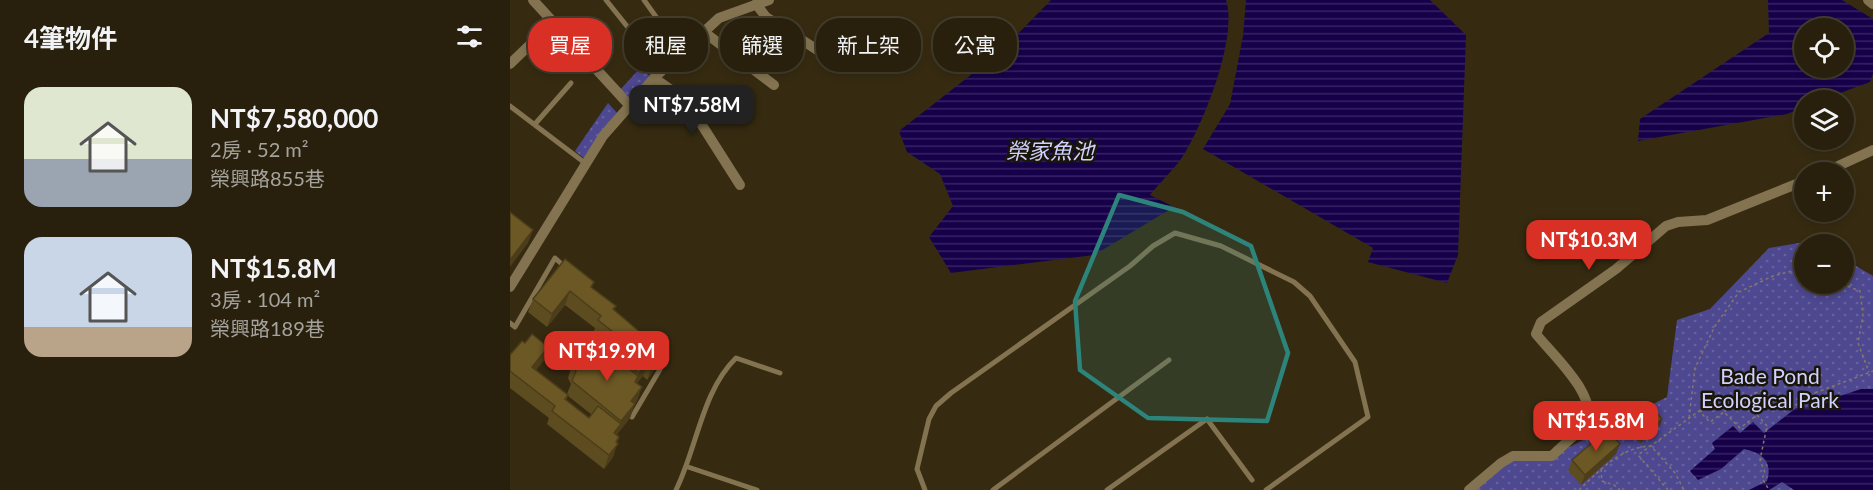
<!DOCTYPE html>
<html lang="zh-TW">
<meta charset="utf-8">
<style>
:root{--surface:#28200d;--page:#302816;--text:#f1f3f6;--muted:#a5a39d;--line:#443e2e;--accent:#d93025}
body{margin:0;font-family:Lato,"Noto Sans TC",sans-serif;background:var(--page);color:var(--text);height:100vh;display:flex;flex-direction:column;font-size:22px;white-space:nowrap}
*{box-sizing:border-box;margin:0}
p{font-size:20px;color:var(--muted)}
.icon{flex:none;width:33px;height:33px;fill:none;stroke:currentColor;stroke-width:2;stroke-linecap:round;stroke-linejoin:round}
.map{position:relative;flex:1;overflow:hidden}
.panel{display:flex;flex-direction:column;background:var(--surface);width:510px}
.panel>*{flex:none}
.top-card{position:absolute;left:18px;top:18px;width:570px;height:54px;display:flex;gap:12px}
.controls{position:absolute;left:1284px;top:18px;display:grid;gap:12px}
.controls a{display:grid;place-items:center;width:60px;height:60px;border-radius:50%;background:var(--surface);box-shadow:0 3px 9px #0003,0 0 0 2px var(--line);font-size:30px}
.price{position:absolute;translate:-50% -51px;padding:0 14px;border-radius:12px;background:var(--accent);color:#fff;font-size:20px;line-height:39px;filter:drop-shadow(0 2px 3px #0008)}
.price::after{content:'';position:absolute;left:50%;top:36px;width:18px;height:14px;margin-left:-9px;background:inherit;clip-path:polygon(0 0,100% 0,50% 100%)}
.price.on{background:#222;color:#fff}
ul{padding:0;list-style:none}
li{display:flex;align-items:center;gap:18px;height:150px;padding:0 24px}
li span{display:grid;place-items:center;flex:none;width:168px;height:120px;border-radius:18px;color:#555}
li>.icon{margin-inline-start:auto}
span .icon{width:72px;height:72px;fill:#fffc;stroke-width:1}
li b{font-size:26px}
h2{display:flex;justify-content:space-between;align-items:center;height:72px;padding:0 24px;font-size:26px}
.chip{padding:0 21px;border-radius:24px;background:var(--surface);box-shadow:0 3px 9px #0003,0 0 0 2px var(--line);font-size:21px;line-height:54px}
.chip.on{background:var(--accent);color:#fff}
main{display:flex;flex:1;min-height:0}
.map>svg:first-child{display:block}
.park{fill:url(#park-dots)}
.water{fill:url(#water-rules);fill-rule:evenodd}
.lines{fill:none;stroke-linecap:round;stroke-linejoin:round}
.path{stroke:#837965;stroke-width:1.5;stroke-dasharray:3 3;stroke-linecap:butt}
.service{stroke:#837350;stroke-width:5}
.minor{stroke:#837350;stroke-width:10}
.wall{fill:#5d4c20;fill-rule:evenodd}
.shaded-wall{fill:#4c3e1a}
.building{fill:#6c5825;stroke:#4c3e1a;stroke-width:1.5}
.marked{fill:#2d847b;fill-opacity:0.2;stroke:#2d847b;stroke-width:4.5;stroke-linejoin:round}
.labels{text-anchor:middle;stroke-width:5;stroke-linejoin:round;paint-order:stroke}
.park-label{font-size:21px;fill:#d0d1fd;stroke:#191509}
.water-label{font-size:22px;font-style:italic;fill:#d0d1fe;stroke:#191509}
</style>
<main>
<section class="panel">
<h2>4筆物件<svg class="icon" aria-label="filters" viewBox="0 0 24 24"><path d="M4 7h16M4 17h16"/><circle cx="9" cy="7" r="2"/><circle cx="15" cy="17" r="2"/></svg></h2>
<ul>
<li><span style="background:linear-gradient(#dfe7d0 60%,#9aa5b1 0)"><svg class="icon" aria-label="home" viewBox="0 0 24 24"><path d="M3 11l9-7 9 7M6 9v11h12V9"/></svg></span><div><b>NT$7,580,000</b><p>2房 · 52 m²</p><p>榮興路855巷</p></div></li>
<li><span style="background:linear-gradient(#c9d6e8 75%,#b9a48a 0)"><svg class="icon" aria-label="home" viewBox="0 0 24 24"><path d="M3 11l9-7 9 7M6 9v11h12V9"/></svg></span><div><b>NT$15.8M</b><p>3房 · 104 m²</p><p>榮興路189巷</p></div></li>
</ul>
</section>
<div class="map">
<svg width="1363" height="490" viewBox="0 0 1363 490">
<defs>
<pattern id="park-dots" width="8" height="8" patternUnits="userSpaceOnUse" patternTransform="scale(1.5)"><rect width="8" height="8" fill="#4d4890"/><path d="M2 2h.1M6 6h.1" fill="none" stroke="#66629e" stroke-width="1.8" stroke-linecap="round"/></pattern>
<pattern id="water-rules" width="6" height="5" patternUnits="userSpaceOnUse" patternTransform="scale(1.5)"><rect width="6" height="5" fill="#16004a"/><path d="M0 2.5h6" fill="none" stroke="#372462"/></pattern>
</defs>
<rect width="100%" height="100%" fill="#362b11"/>
<g class="park">
<path d="M132 66 140 77 120 101 110 90Z"/>
<path d="M98 103 108 114 75 159 65 151Z"/>
<path d="M1301 241 1307 244H1294V284H1334V259L1363 276V490H959L991 463 1042 456 1157 397 1167 320 1200 309 1259 248Z"/>
</g>
<g class="water">
<path d="M541 0H716C728 36 695 119 676 151 667 167 651 181 640 195L664 207 584 255 441 273 419 237 443 206 430 174 397 152 389 131 489 53Z"/>
<path d="M736 0H920L956 35 948 255 937 283 858 262 863 248 693 149 720 104 733 36Z"/>
<path d="M1258 0H1332L1363 19V74L1360 82 1311 100H1294V107L1277 114 1128 141 1130 119 1259 33ZM1334 28V68H1294V28Z"/>
<path d="M1351 389H1363V490H1284L1272 482 1259 490H1239L1257 481C1263 461 1252 453 1234 449L1211 469 1188 480 1180 471 1205 449 1202 443 1223 426 1230 433 1243 422 1254 433 1286 408 1310 407 1327 397Z"/>
</g>
<g class="lines">
<g class="path">
<path d="M1332 284 1350 291 1353 315 1348 343 1359 372"/>
<path d="M1189 411C1201 405 1216 410 1227 405 1237 400 1241 393 1252 391L1263 399"/>
<path d="M1247 414 1264 400 1273 408 1282 409 1294 397 1363 371"/>
<path d="M1179 418 1185 368 1205 326 1229 292 1263 276 1294 268"/>
<path d="M1091 469 1092 481 1104 485 1110 490"/>
<path d="M1069 490C1090 470 1111 447 1141 446L1165 473 1174 490"/>
<path d="M1158 490 1128 455 1189 411 1200 422 1214 412 1230 428 1247 415 1257 426 1250 460 1255 473 1252 478 1259 490"/>
</g>
<g class="service">
<path d="M96 0 152 70"/>
<path d="M134 0 172 53"/>
<path d="M0 106 75 163"/>
<path d="M25 124 61 83"/>
<path d="M0 323 5 327 45 258 56 268"/>
<path d="M122 417 152 366 144 359"/>
<path d="M178 467 247 490"/>
<path d="M166 490C187 448 192 391 226 358L270 373"/>
<path d="M415 490 407 469 419 419 426 406 441 393 620 266 643 246 665 233 711 246 784 282 800 296 845 362 858 417 756 490"/>
<path d="M483 490 659 360"/>
<path d="M597 490 697 419 742 480"/>
</g>
<g class="minor">
<path d="M23 0 120 106"/>
<path d="M1358 0 1363 4"/>
<path d="M246 4 256 17 309 51"/>
<path d="M194 32 264 85"/>
<path d="M0 64 29 36"/>
<path d="M144 78 176 100 230 185"/>
<path d="M1315 172 1363 150"/>
<path d="M0 287 93 136 144 78 209 18 259 0"/>
<path d="M959 490 991 463 1003 456H1042C1052 445 1067 435 1075 423 1091 398 1041 353 1026 334L1031 322 1106 269 1156 226 1168 222 1197 220 1294 181"/>
</g>
</g>
<g class="wall">
<path d="M82 288 106 306 104 310 148 365 137 380 133 376 127 383V401L124 404 120 418 108 433 107 436 109 437 103 457 94 469 37 424 39 418 0 388V355L34 360 26 370 57 394 61 384 58 378 62 365 79 356 105 362 107 361 110 355 83 333 85 328 55 305 37 327 18 312 23 299ZM58 396 81 414 79 418 56 400Z"/>
<path d="M1150 425 1130 443 1121 433 1123 426Z"/>
<path d="M1106 454 1071 485 1058 471 1062 460Z"/>
</g>
<g class="shaded-wall">
<path d="M23 230 18 243 0 267V260Z"/>
<path d="M60 291 55 305 37 327 42 314Z"/>
<path d="M38 347 34 360 18 380 22 367Z"/>
<path d="M153 352 148 365 137 380 142 366Z"/>
<path d="M138 363 133 376 125 385V382L129 373Z"/>
<path d="M132 387 127 401 116 414 121 401Z"/>
<path d="M125 404 120 418 108 433 106 437 104 433 110 426 111 421Z"/>
<path d="M1152 419 1150 425 1130 443 1133 436Z"/>
<path d="M109 437 103 457 94 469 99 455 106 442Z"/>
<path d="M1110 444 1106 454 1071 485 1075 475Z"/>
</g>
<g class="building">
<path d="M0 212 23 230 0 260Z"/>
<path d="M55 259 84 282 81 287 106 306 103 309 153 352 142 366 138 363 129 373 108 357 118 344 88 320 91 316 60 291 42 314 23 299Z"/>
<path d="M22 334 38 347 22 367 58 395 55 399 79 418 88 406 111 424 104 433 109 437 106 442 108 444 99 455 42 411 45 406 0 371V355L12 341 15 343Z"/>
<path d="M83 350H90L105 362 108 360 128 376 125 382 132 387 121 401 125 404 111 421 62 381 66 371 62 365 73 353 79 356Z"/>
<path d="M1142 408 1152 419 1133 436 1123 426Z"/>
<path d="M1097 430 1110 444 1075 475 1062 460Z"/>
</g>
<path class="marked" d="M609 195 673 212 741 246 778 353 757 421 638 418 570 370 565 301Z"/>
<g class="labels">
<g class="park-label">
<text x="1260" y="384">Bade Pond<tspan x="1260" dy="24">Ecological Park</tspan></text>
</g>
<g class="water-label">
<text x="540" y="159">榮家魚池</text>
</g>
</g>
</svg>
<div class="controls">
<a><svg class="icon" aria-label="locate" viewBox="0 0 24 24"><circle cx="12" cy="12" r="6"/><path d="M12 2v4M12 18v4M2 12h4M18 12h4"/></svg></a>
<a><svg class="icon" aria-label="layers" viewBox="0 0 24 24"><path d="M12 4l9 5-9 5-9-5zM3 14l9 5 9-5"/></svg></a>
<a>+</a>
<a>−</a>
</div>
<b class="price on" style="left:182px;top:136px">NT$7.58M</b>
<b class="price" style="left:1079px;top:271px">NT$10.3M</b>
<b class="price" style="left:97px;top:382px">NT$19.9M</b>
<b class="price" style="left:1086px;top:452px">NT$15.8M</b>
<div class="top-card">
<a class="chip on">買屋</a>
<a class="chip">租屋</a>
<a class="chip">篩選</a>
<a class="chip">新上架</a>
<a class="chip">公寓</a>
</div>
</div>
</main>
